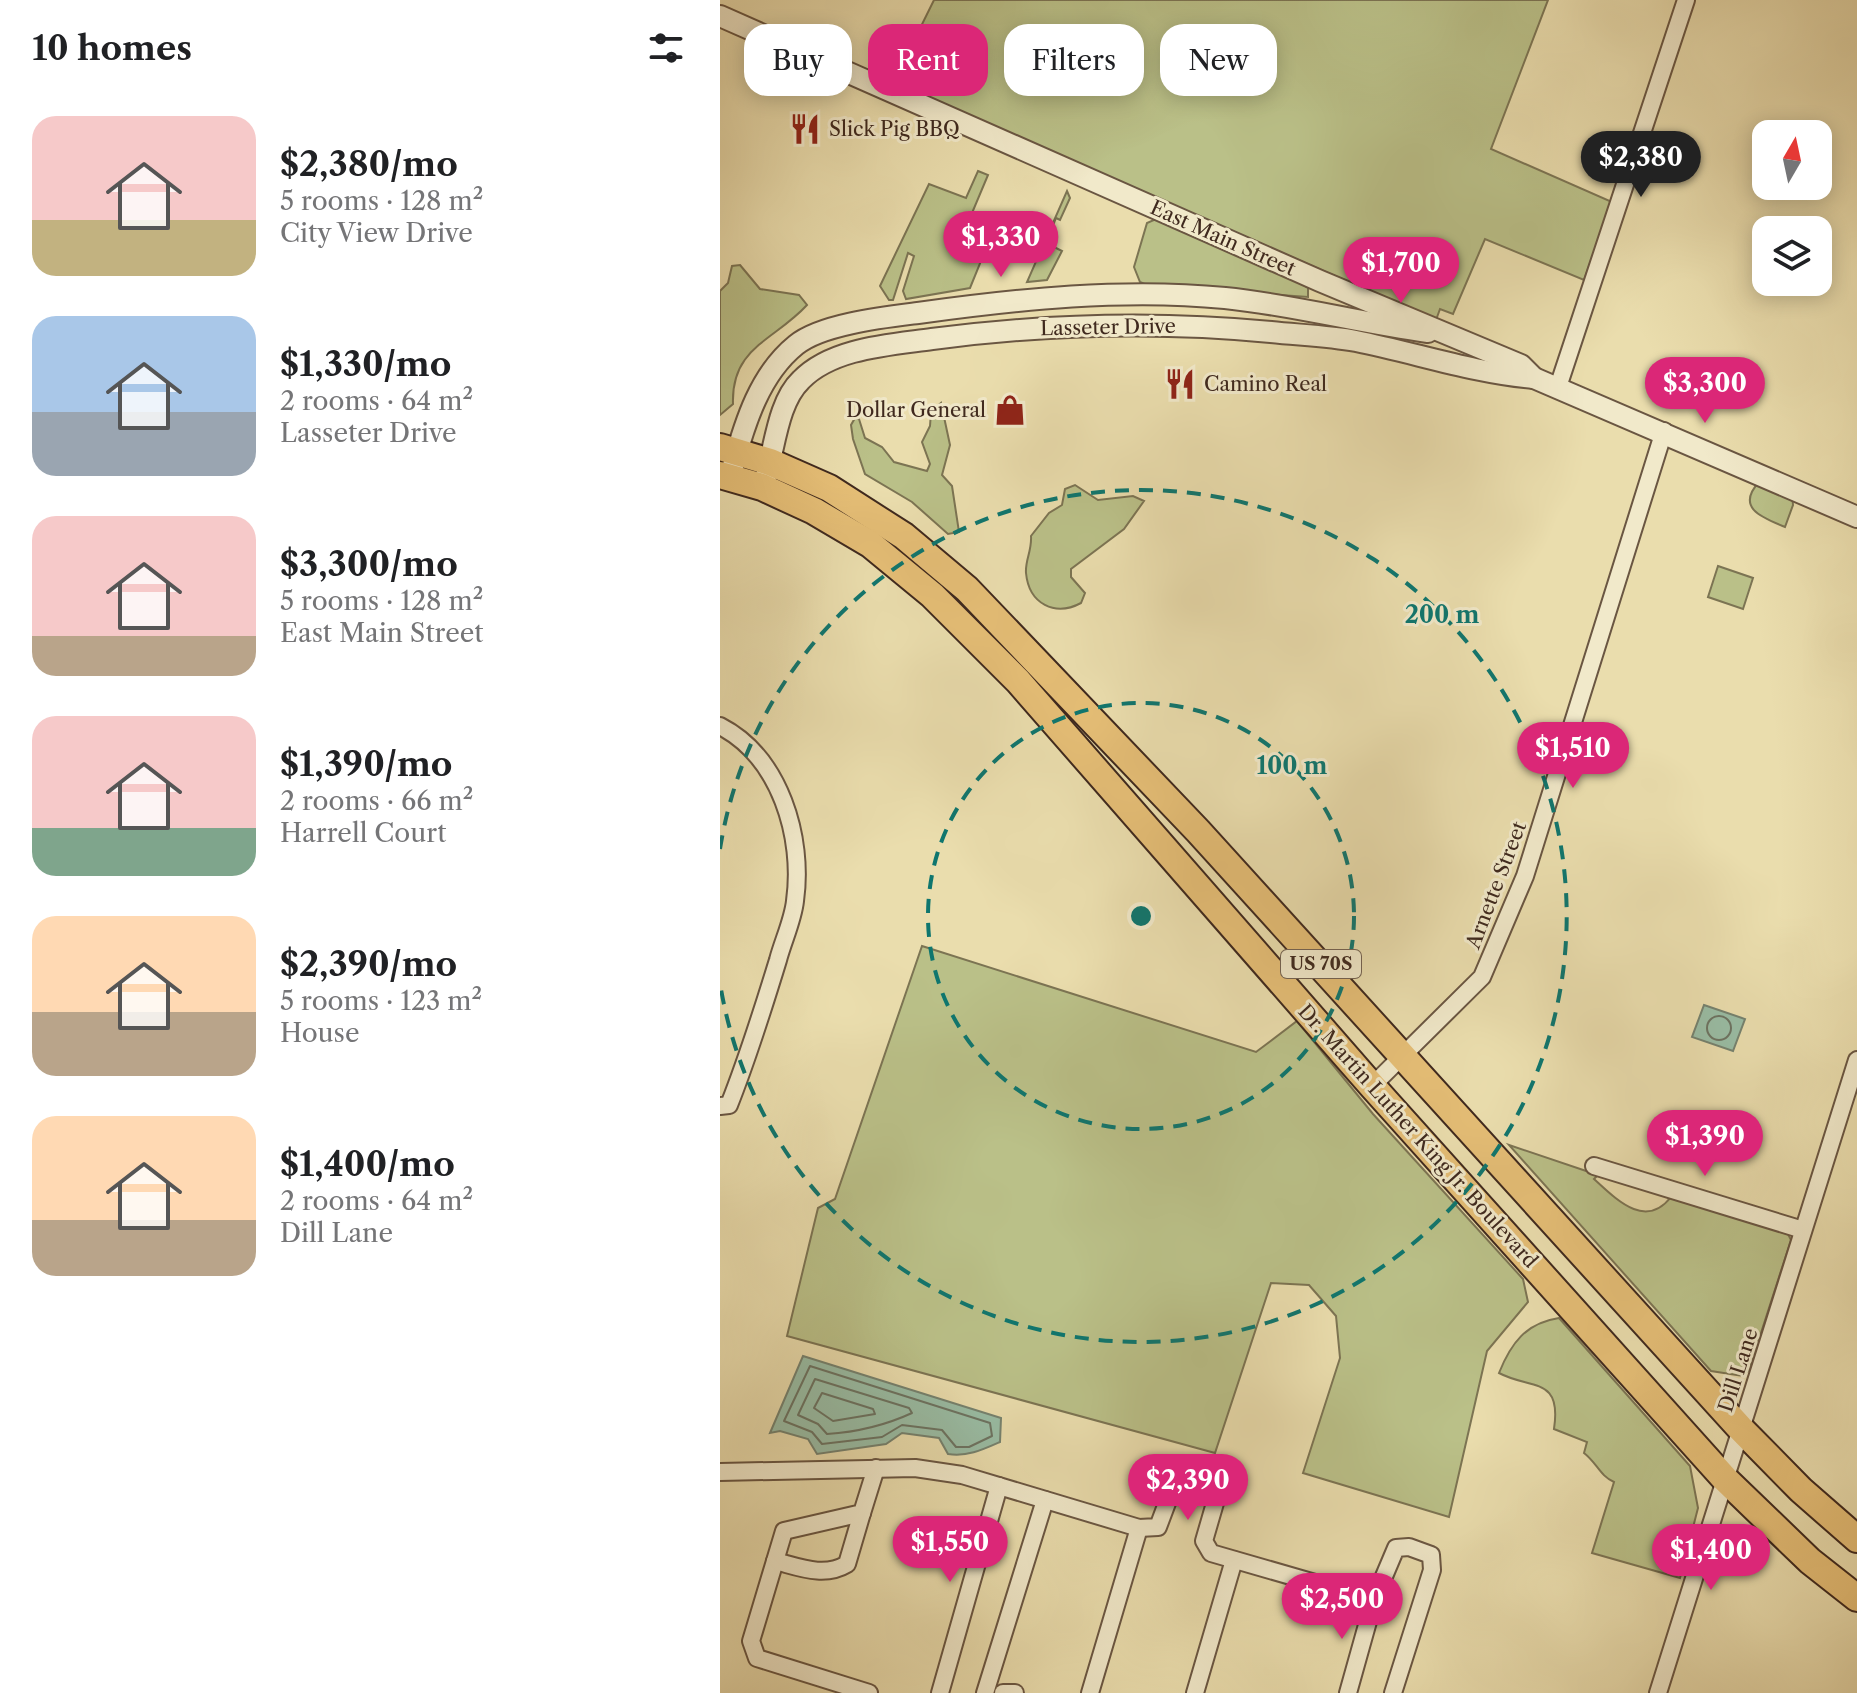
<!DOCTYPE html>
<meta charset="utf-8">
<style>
:root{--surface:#fff;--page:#f2f2f2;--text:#202124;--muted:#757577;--accent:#db2777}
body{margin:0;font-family:"Libre Caslon Text",serif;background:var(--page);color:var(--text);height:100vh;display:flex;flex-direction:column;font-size:30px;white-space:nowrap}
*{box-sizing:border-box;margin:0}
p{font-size:26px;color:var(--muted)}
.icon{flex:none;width:44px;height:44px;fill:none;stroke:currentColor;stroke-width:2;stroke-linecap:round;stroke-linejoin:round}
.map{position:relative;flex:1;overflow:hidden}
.drawer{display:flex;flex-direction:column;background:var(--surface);width:720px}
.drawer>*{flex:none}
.banner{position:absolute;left:24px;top:24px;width:760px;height:72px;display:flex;gap:16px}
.needle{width:52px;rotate:9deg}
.controls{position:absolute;left:1032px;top:120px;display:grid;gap:16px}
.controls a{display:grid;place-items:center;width:80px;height:80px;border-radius:16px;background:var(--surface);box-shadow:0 4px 20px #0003;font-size:40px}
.price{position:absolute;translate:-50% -68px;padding:0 18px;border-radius:28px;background:var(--accent);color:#fff;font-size:26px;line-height:52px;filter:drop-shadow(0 2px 4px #0008)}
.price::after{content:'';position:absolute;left:50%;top:48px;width:24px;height:18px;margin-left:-12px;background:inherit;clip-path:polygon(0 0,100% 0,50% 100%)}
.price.selected{background:#222;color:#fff}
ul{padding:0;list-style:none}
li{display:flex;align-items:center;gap:24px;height:200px;padding:0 32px}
li span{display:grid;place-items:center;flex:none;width:224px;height:160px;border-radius:24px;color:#555}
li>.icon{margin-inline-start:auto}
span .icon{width:96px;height:96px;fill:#fffc;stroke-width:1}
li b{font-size:34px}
h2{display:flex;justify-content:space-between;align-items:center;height:96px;padding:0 32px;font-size:34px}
.tag{padding:0 28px;border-radius:24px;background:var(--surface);box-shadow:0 4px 20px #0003;font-size:28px;line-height:72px}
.tag.selected{background:var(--accent);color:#fff}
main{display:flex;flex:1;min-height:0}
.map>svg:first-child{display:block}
.green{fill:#bac088;stroke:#7c7453;stroke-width:2}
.water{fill:#99bda5;stroke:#75826f;stroke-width:2}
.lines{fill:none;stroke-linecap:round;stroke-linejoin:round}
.shore{stroke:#6c7362;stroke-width:2}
.minor-casing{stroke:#6a5642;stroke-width:20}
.tertiary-casing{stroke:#6a5642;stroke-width:24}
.primary-casing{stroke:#3f291e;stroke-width:30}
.minor{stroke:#f1e9ca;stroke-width:16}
.tertiary{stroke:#f1e9ca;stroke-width:20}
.primary{stroke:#e5be76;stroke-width:26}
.ring{fill:none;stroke:#0f766e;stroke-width:4;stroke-dasharray:14 10}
.labels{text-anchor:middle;stroke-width:6;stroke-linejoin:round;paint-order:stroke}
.shield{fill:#f1e9ca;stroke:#746352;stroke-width:2}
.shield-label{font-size:18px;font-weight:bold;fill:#3f291e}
.poi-label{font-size:20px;fill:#3f291e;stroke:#f1e9ca;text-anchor:start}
.street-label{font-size:20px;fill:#3f291e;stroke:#f1e9ca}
.centre{fill:#0f766e;stroke:#f1e9ca;stroke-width:4}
.ring-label{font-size:24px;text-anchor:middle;font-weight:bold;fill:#0f766e;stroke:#f1e9ca;stroke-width:6;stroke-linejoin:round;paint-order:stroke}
</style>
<main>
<section class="drawer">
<h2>10 homes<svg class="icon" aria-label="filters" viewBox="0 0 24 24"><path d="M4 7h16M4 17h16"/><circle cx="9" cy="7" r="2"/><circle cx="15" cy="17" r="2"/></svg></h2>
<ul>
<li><span style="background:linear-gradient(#f6c9c9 65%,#c2b280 0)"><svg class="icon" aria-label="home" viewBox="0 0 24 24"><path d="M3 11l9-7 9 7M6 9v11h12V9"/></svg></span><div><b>$2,380/mo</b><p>5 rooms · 128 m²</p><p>City View Drive</p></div></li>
<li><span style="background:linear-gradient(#a9c7e8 60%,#9aa5b1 0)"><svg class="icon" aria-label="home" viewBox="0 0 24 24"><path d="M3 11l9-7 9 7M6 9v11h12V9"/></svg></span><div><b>$1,330/mo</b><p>2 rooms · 64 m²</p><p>Lasseter Drive</p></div></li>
<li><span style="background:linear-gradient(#f6c9c9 75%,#b9a48a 0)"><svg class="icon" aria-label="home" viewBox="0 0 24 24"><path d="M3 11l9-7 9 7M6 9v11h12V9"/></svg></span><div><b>$3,300/mo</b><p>5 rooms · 128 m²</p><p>East Main Street</p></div></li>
<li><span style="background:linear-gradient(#f6c9c9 70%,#7fa58c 0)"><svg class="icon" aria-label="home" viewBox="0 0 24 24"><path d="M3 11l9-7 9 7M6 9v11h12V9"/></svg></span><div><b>$1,390/mo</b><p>2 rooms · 66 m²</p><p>Harrell Court</p></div></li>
<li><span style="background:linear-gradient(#ffd9b3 60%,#b9a48a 0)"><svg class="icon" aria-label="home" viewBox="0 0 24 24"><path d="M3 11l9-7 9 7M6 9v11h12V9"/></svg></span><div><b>$2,390/mo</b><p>5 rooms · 123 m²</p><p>House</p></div></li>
<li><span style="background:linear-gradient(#ffd9b3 65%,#b9a48a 0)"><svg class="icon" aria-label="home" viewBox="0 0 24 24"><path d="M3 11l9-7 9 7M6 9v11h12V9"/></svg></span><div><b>$1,400/mo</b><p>2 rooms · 64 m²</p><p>Dill Lane</p></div></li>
</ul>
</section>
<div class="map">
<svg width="1137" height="1693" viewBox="0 0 1137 1693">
<rect width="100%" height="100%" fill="#eaddad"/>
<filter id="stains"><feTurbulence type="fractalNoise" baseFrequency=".0025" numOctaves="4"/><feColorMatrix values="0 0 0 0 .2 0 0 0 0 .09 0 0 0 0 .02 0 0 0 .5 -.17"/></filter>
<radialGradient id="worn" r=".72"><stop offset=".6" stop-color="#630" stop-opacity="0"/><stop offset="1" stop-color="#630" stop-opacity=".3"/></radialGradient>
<g class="green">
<path d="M214 0H828L771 149 892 202 864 280 765 239 733 314 720 309 716 320 173 83Z"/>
<path d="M258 171 268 175 252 213 276 224 250 288 186 299 183 291 194 256 188 253 173 300H169L160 286 209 184 246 198Z"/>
<path d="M347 191 350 198 340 220 336 218 326 243 342 251 327 280 307 282Z"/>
<path d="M436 219 572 278 588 288V297L429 286 420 282 414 267 427 223Z"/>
<path d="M20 265 40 289 79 295 87 305C54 341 11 347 13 404L0 415V291L8 283 12 266Z"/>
<path d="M221 403 230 445 222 475 232 486 239 532 228 534 192 502 145 474 133 439 131 425 135 418 139 419 145 438 162 447 174 462 207 471 210 464 202 442 210 426 211 412Z"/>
<path d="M1039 482 1072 495 1073 505 1065 527C1043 518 1015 508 1039 482Z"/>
<path d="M355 485 378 500 413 496 424 501 404 529 351 569V577L365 593 361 603C335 617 309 604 306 573 305 560 312 551 311 536L329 513 342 505 345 489Z"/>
<path d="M998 566 1033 578 1023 609 988 597Z"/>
<path d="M202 946 536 1052 577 1021 653 1114 803 1279 808 1302 767 1351 729 1517 583 1473 620 1358 616 1316 589 1285 551 1283 495 1453 67 1336 98 1208 115 1199Z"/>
<path d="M789 1145 878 1175 874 1179C896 1199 925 1230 951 1197L1068 1234 1071 1240 1029 1370 1023 1376 991 1371Z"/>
<path d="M839 1318 970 1466 978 1508 960 1578 872 1553 894 1482C880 1476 877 1463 864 1453L867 1442 834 1429C842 1376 811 1390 779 1373 791 1343 806 1323 839 1318Z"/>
</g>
<g class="water">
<path d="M984 1005 1025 1019 1013 1051 972 1037Z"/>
<path d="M83 1356 281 1418 280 1442C262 1450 247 1457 228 1454L219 1438 182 1433 166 1444 97 1454 88 1439 60 1431 50 1433Z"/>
</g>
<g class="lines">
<g class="shore">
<circle cx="999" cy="1028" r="12"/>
<path d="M90 1366 270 1423 272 1436 249 1447H236L222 1430 182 1425 162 1437 102 1444 92 1432 64 1421Z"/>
<path d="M95 1379 189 1408 192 1413C166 1425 138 1432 107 1434L98 1424 78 1415Z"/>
<path d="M102 1393 153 1409 155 1414 113 1421 94 1408Z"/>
</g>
<defs>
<g id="minor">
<path d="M838 387 966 0"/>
<path d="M0 726C60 757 84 837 75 901 73 920 63 941 58 960 43 1009 28 1057 9 1105L0 1106"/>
<path d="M652 1086 762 977 805 876 944 431"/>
<path d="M874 1166 1083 1230"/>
<path d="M0 1472 195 1468 242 1475 419 1528 438 1527 453 1487 462 1483 491 1492 495 1503 484 1541 491 1553 654 1600 676 1548 689 1547 711 1555 712 1570 673 1693"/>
<path d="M55 1561C79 1567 104 1578 127 1564L142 1513"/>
<path d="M149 1693 37 1658 31 1641 64 1531 142 1513 156 1468"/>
<path d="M220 1693 279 1486"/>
<path d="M265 1693 325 1500"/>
<path d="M283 1693H295"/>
<path d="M370 1693 419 1528"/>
<path d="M475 1693 514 1560"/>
<path d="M628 1693 654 1600"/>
<path d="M938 1693 1137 1060"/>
</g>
<g id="tertiary">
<path d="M0 16 600 281 801 365 814 378 1137 517"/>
<path d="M13 466C25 422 40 374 76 345 101 324 166 317 198 313 299 299 404 288 505 298 574 305 640 323 708 332"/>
<path d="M46 476C55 446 58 402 81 380 112 348 169 345 212 339 326 324 437 321 551 332 579 335 608 336 636 341 696 353 754 373 814 378"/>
</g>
<g id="primary">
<path d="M0 447 50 462 109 488 184 536 247 589 478 831 1020 1428 1081 1490 1137 1539"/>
<path d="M0 475 42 487 94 511 150 544 212 595 298 681 652 1086 1005 1479 1090 1561 1137 1598"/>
</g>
</defs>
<use href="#minor" class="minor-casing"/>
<use href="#tertiary" class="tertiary-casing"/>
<use href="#primary" class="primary-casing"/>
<use href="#minor" class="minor"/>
<use href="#tertiary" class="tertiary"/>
<use href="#primary" class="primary"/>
</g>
<g class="ring">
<circle cx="421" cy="916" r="213"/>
<path d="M0 849A426 426 0 1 1 0 983"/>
</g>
<defs>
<symbol id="restaurant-bare" viewBox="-9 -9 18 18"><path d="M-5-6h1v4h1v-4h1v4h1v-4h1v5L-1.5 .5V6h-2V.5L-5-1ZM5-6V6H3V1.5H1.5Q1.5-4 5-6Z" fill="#8f2418" stroke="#f1e9ca" stroke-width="2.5" paint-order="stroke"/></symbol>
<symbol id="shop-bare" viewBox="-9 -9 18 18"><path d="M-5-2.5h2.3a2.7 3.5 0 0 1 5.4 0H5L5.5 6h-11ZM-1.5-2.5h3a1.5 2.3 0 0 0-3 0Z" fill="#8f2418" stroke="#f1e9ca" stroke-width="2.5" paint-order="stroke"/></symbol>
</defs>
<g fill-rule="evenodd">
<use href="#restaurant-bare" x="63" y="107" width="44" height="44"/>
<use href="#restaurant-bare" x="438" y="362" width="44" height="44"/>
<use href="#shop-bare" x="268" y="388" width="44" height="44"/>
</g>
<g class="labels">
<rect class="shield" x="561" y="950" width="80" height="28" rx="6"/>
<g class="shield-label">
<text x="601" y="970">US 70S</text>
</g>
<g class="poi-label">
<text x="109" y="136">Slick Pig BBQ</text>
<text x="484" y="391">Camino Real</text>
<text x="266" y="417" text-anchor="end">Dollar General</text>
</g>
<g class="street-label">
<text transform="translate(503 238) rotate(24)" y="7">East Main Street</text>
<text transform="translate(388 327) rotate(-1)" y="7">Lasseter Drive</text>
<text transform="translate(776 885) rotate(-69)" y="7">Arnette Street</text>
<text transform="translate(698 1136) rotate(48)" y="7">Dr. Martin Luther King Jr. Boulevard</text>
<text transform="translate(1018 1370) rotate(-72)" y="7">Dill Lane</text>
</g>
</g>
<circle cx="421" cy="916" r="12" class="centre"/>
<g class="ring-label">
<text x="722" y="623">200 m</text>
<text x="572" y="774">100 m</text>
</g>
<rect width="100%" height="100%" filter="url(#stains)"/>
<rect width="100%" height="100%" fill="url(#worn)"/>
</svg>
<div class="controls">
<a><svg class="needle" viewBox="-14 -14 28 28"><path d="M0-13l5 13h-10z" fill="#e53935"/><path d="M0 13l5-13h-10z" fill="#757577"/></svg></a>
<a><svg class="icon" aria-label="layers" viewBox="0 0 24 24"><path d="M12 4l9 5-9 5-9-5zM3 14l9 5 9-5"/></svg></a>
</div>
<b class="price selected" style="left:921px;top:199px">$2,380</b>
<b class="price" style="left:281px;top:279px">$1,330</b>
<b class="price" style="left:681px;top:305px">$1,700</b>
<b class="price" style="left:985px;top:425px">$3,300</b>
<b class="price" style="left:853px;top:790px">$1,510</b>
<b class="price" style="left:985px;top:1178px">$1,390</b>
<b class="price" style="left:468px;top:1522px">$2,390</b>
<b class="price" style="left:230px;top:1584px">$1,550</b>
<b class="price" style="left:991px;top:1592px">$1,400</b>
<b class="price" style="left:622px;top:1641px">$2,500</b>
<div class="banner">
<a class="tag">Buy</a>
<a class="tag selected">Rent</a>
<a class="tag">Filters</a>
<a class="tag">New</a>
</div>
</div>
</main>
